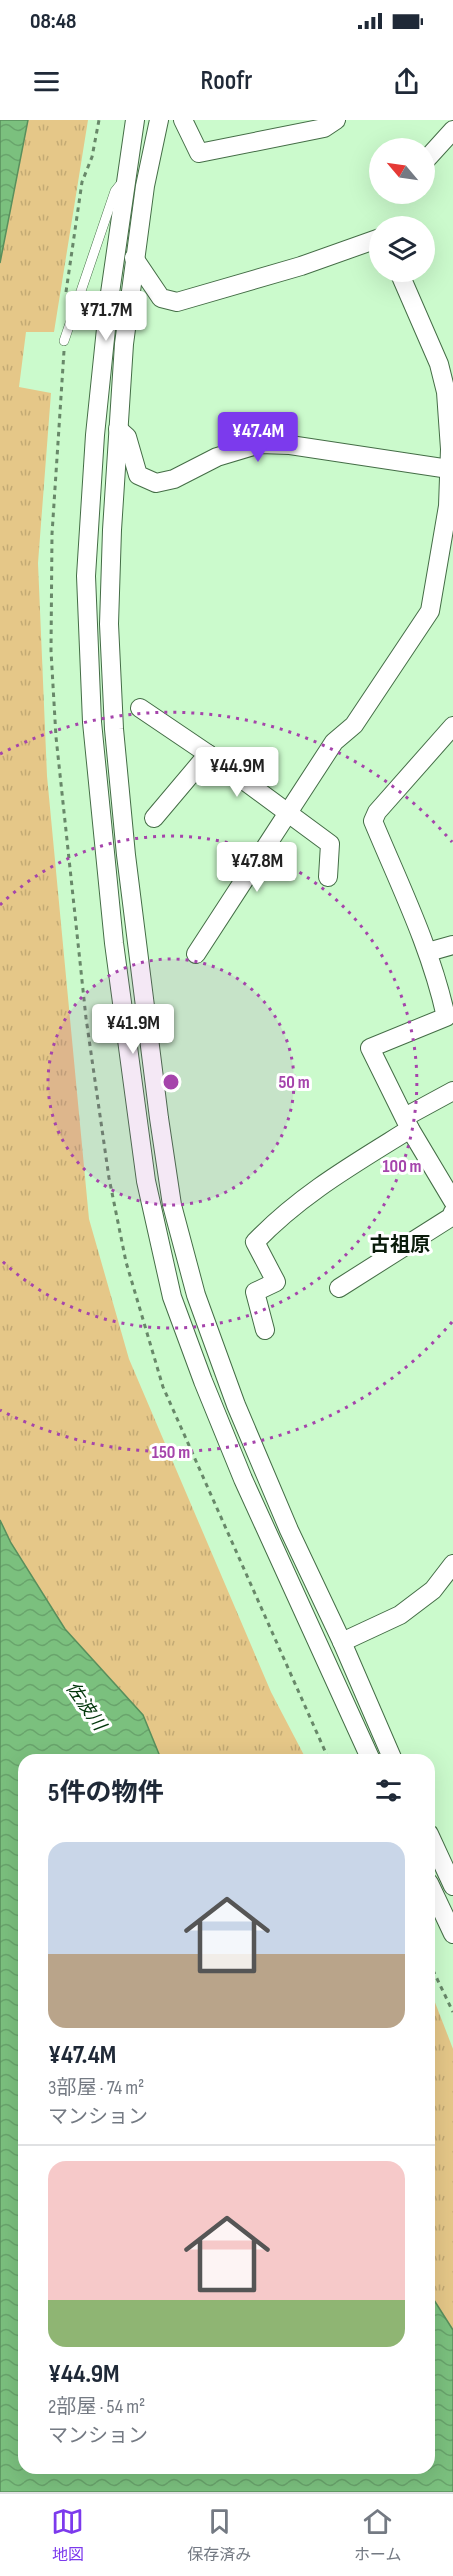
<!DOCTYPE html>
<html lang="ja">
<meta charset="utf-8">
<style>
:root{--surface:#fff;--page:#f6f6f7;--text:#1f2937;--muted:#747a83;--line:#e0e1e3;--accent:#7c3aed}
body{margin:0;font-family:"Sofia Sans Condensed","Noto Sans JP",sans-serif;background:var(--page);color:var(--text);height:100vh;display:flex;flex-direction:column;font-size:22px;white-space:nowrap}
*{box-sizing:border-box;margin:0}
p{font-size:20px;color:var(--muted)}
.icon{flex:none;width:33px;height:33px;fill:none;stroke:currentColor;stroke-width:2;stroke-linecap:round;stroke-linejoin:round}
.map{position:relative;flex:1;overflow:hidden}
.details{position:absolute;left:18px;top:1634px;width:417px;height:720px;display:flex;flex-direction:column;background:var(--surface);border-radius:18px;box-shadow:0 6px 24px #0002}
.details>*{flex:none}
.needle{width:39px;rotate:299deg}
.fabs{position:absolute;left:369px;top:18px;display:grid;gap:12px}
.fabs a{display:grid;place-items:center;width:66px;height:66px;border-radius:50%;background:var(--surface);box-shadow:0 6px 24px #0002;font-size:30px}
.price{position:absolute;translate:-50% -51px;padding:0 14px;border-radius:6px;background:#fff;color:#222;font-size:20px;line-height:39px;filter:drop-shadow(0 2px 3px #0008)}
.price::after{content:'';position:absolute;left:50%;top:36px;width:18px;height:14px;margin-left:-9px;background:inherit;clip-path:polygon(0 0,100% 0,50% 100%)}
.price.active{background:var(--accent);color:#fff}
ul{padding:0;list-style:none}
li{display:grid;align-content:center;gap:12px;height:318px;padding:0 30px}
li+li{border-top:2px solid var(--line)}
li span{display:grid;place-items:center;height:186px;border-radius:18px;color:#555}
li>.icon{margin-inline-start:auto}
span .icon{width:108px;height:108px;fill:#fffc;stroke-width:1}
li b{font-size:26px}
h2{display:flex;justify-content:space-between;align-items:center;height:72px;padding:0 30px;font-size:26px}
.status{display:flex;justify-content:space-between;align-items:center;height:42px;padding:0 30px;background:var(--surface);direction:ltr}
.status svg{height:16px;fill:currentColor}
header{display:flex;justify-content:space-between;align-items:center;height:78px;padding:0 30px;background:var(--surface);font-size:27px;font-weight:600}
.tabs{display:flex;justify-content:space-around;align-items:center;height:84px;border-top:2px solid var(--line);background:var(--surface);font-size:16px;color:var(--muted)}
.tabs a{display:grid;justify-items:center;gap:3px}
.tabs .active{color:var(--accent)}
.map>svg:first-child{display:block}
.grass{fill:url(#grass-tufts)}
.water{fill:url(#water-waves);stroke:#598f5c;stroke-width:1.5}
.lines{fill:none;stroke-linecap:round;stroke-linejoin:round}
.service-casing{stroke:#446d46;stroke-width:10}
.minor-casing{stroke:#446d46;stroke-width:20}
.path{stroke:#688869;stroke-width:3;stroke-dasharray:4.5 4.5;stroke-linecap:butt}
.service{stroke:#fff;stroke-width:9}
.minor{stroke:#fff;stroke-width:18}
.ring{fill:none;stroke:#a544ab;stroke-width:3;stroke-dasharray:3 6}
.labels{text-anchor:middle;stroke-width:6;stroke-linejoin:round;paint-order:stroke}
.water-label{font-size:18px;font-style:italic;fill:#02360b;stroke:#fff}
.quarter-label{font-size:20px;font-weight:bold;fill:#0b1c0c;stroke:#fff}
.centre{fill:#a544ab;stroke:#fff;stroke-width:3}
.ring-label{font-size:18px;text-anchor:middle;font-weight:bold;fill:#a544ab;stroke:#fff;stroke-width:6;stroke-linejoin:round;paint-order:stroke}
</style>
<div class="status"><b>08:48</b><svg viewBox="0 0 49 12"><path d="M0 12V9h3v3zM5 12V6h3v6zM10 12V3h3v9zM15 12V0h3v12zM26 1h20v11H26zM47 4h2v5h-2z"/></svg></div>
<header><svg class="icon" aria-label="menu" viewBox="0 0 24 24"><path d="M4 6h16M4 12h16M4 18h16"/></svg>Roofr<svg class="icon" aria-label="share" viewBox="0 0 24 24"><path d="M12 15V3M7 8l5-5 5 5M5 13v7h14v-7"/></svg></header>
<div class="map">
<svg width="453" height="2372" viewBox="0 0 453 2372">
<defs>
<pattern id="grass-tufts" width="24" height="20" patternUnits="userSpaceOnUse" patternTransform="scale(1.5)"><rect width="24" height="20" fill="#e5c788"/><path d="M3 7l-1-3M5 7V3M7 7l1-3M15 17l-1-3M17 17v-4M19 17l1-3" fill="none" stroke="#c3aa74"/></pattern>
<pattern id="water-waves" width="16" height="10" patternUnits="userSpaceOnUse" patternTransform="scale(1.5)"><rect width="16" height="10" fill="#7bc07e"/><path d="M0 5q4-4 8 0t8 0" fill="none" stroke="#69a46c"/></pattern>
</defs>
<rect width="100%" height="100%" fill="#cbfacc"/>
<g class="grass">
<path d="M28 0H88L54 212H26L19 267 51 273 38 443 47 656 89 1099 129 1239 271 1572 306 1639H161L143 1595 65 1509 11 1423 0 1400V143Z"/>
<path d="M431 1872 453 1929V2210L429 2172V1873Z"/>
</g>
<g class="water">
<path d="M0 0H28L0 143Z"/>
<path d="M0 1400 11 1423 65 1509 143 1595 161 1639 24 1640V2348H429V2172L453 2210V2372H0Z"/>
</g>
<g class="lines">
<defs>
<path id="service" d="M64 221 115 71 123 61"/>
<g id="minor">
<path d="M135 0 109 180 95 315 86 456 92 602 114 823 146 1061 172 1177 203 1261 243 1359 371 1640"/>
<path d="M159 0 145 66 124 224 112 410 109 504 114 609 126 735 159 998 172 1085 196 1175 236 1285 289 1410 342 1522 393 1640"/>
<path d="M183 0 199 33 324 8 336 0"/>
<path d="M424 42 453 10"/>
<path d="M134 138 161 178 177 182 301 146 380 118"/>
<path d="M118 309 127 317 138 355 156 363 174 359 217 337 260 324 290 325 449 349"/>
<path d="M140 588 208 634 330 724 328 757"/>
<path d="M453 606 377 692 373 701C400 766 431 828 446 897L370 928 410 1009 453 1081"/>
<path d="M154 698 208 634"/>
<path d="M428 832 453 825"/>
<path d="M196 834 334 622 354 605 430 491 448 386 450 329 446 272 439 244 399 152"/>
<path d="M405 997 453 971"/>
<path d="M339 1168 451 1097 453 1092"/>
<path d="M265 1210 255 1172 276 1162 255 1122C301 1074 354 1044 410 1009"/>
<path d="M342 1522 400 1495 433 1470 453 1444"/>
<path d="M429 1714 453 1766"/>
<path d="M429 1763 453 1814"/>
</g>
</defs>
<use href="#service" class="service-casing"/>
<use href="#minor" class="minor-casing"/>
<g class="path">
<path d="M66 172 82 62 92 37 99 0"/>
<path d="M64 231 52 414 51 531 56 617 86 898 109 1058 126 1142 163 1267 329 1640"/>
<path d="M429 1842 453 1892"/>
</g>
<use href="#service" class="service"/>
<use href="#minor" class="minor"/>
</g>
<circle cx="171" cy="962" r="123" fill="#a544ab" fill-opacity=".12"/>
<g class="ring">
<circle cx="171" cy="962" r="123"/>
<path d="M0 785A246 246 0 1 1 0 1139"/>
<path d="M452 1202A370 370 0 0 1 0 1290M0 634A370 370 0 0 1 452 722"/>
</g>
<g class="labels">
<g class="water-label">
<text transform="translate(86 1586) rotate(55)" y="6">佐波川</text>
</g>
<g class="quarter-label">
<text x="400" y="1131">古祖原</text>
</g>
</g>
<circle cx="171" cy="962" r="9" class="centre"/>
<g class="ring-label">
<text x="294" y="968">50 m</text>
<text x="402" y="1052">100 m</text>
<text x="171" y="1338">150 m</text>
</g>
</svg>
<div class="fabs">
<a><svg class="needle" viewBox="-14 -14 28 28"><path d="M0-13l5 13h-10z" fill="#e53935"/><path d="M0 13l5-13h-10z" fill="#747a83"/></svg></a>
<a><svg class="icon" aria-label="layers" viewBox="0 0 24 24"><path d="M12 4l9 5-9 5-9-5zM3 14l9 5 9-5"/></svg></a>
</div>
<b class="price" style="left:106px;top:222px">¥71.7M</b>
<b class="price active" style="left:258px;top:343px">¥47.4M</b>
<b class="price" style="left:237px;top:678px">¥44.9M</b>
<b class="price" style="left:257px;top:773px">¥47.8M</b>
<b class="price" style="left:133px;top:935px">¥41.9M</b>
<section class="details">
<h2>5件の物件<svg class="icon" aria-label="filters" viewBox="0 0 24 24"><path d="M4 7h16M4 17h16"/><circle cx="9" cy="7" r="2"/><circle cx="15" cy="17" r="2"/></svg></h2>
<ul>
<li><span style="background:linear-gradient(#c9d6e8 60%,#b9a48a 0)"><svg class="icon" aria-label="home" viewBox="0 0 24 24"><path d="M3 11l9-7 9 7M6 9v11h12V9"/></svg></span><div><b>¥47.4M</b><p>3部屋 · 74 m²</p><p>マンション</p></div></li>
<li><span style="background:linear-gradient(#f6c9c9 75%,#8fb573 0)"><svg class="icon" aria-label="home" viewBox="0 0 24 24"><path d="M3 11l9-7 9 7M6 9v11h12V9"/></svg></span><div><b>¥44.9M</b><p>2部屋 · 54 m²</p><p>マンション</p></div></li>
</ul>
</section>
</div>
<nav class="tabs">
<a class="active"><svg class="icon" aria-label="map" viewBox="0 0 24 24"><path d="M3 6l6-2 6 2 6-2v14l-6 2-6-2-6 2zM9 4v14M15 6v14"/></svg>地図</a>
<a><svg class="icon" aria-label="saved" viewBox="0 0 24 24"><path d="M7 4h10v16l-5-4-5 4z"/></svg>保存済み</a>
<a><svg class="icon" aria-label="home" viewBox="0 0 24 24"><path d="M3 11l9-7 9 7M6 9v11h12V9"/></svg>ホーム</a>
</nav>
